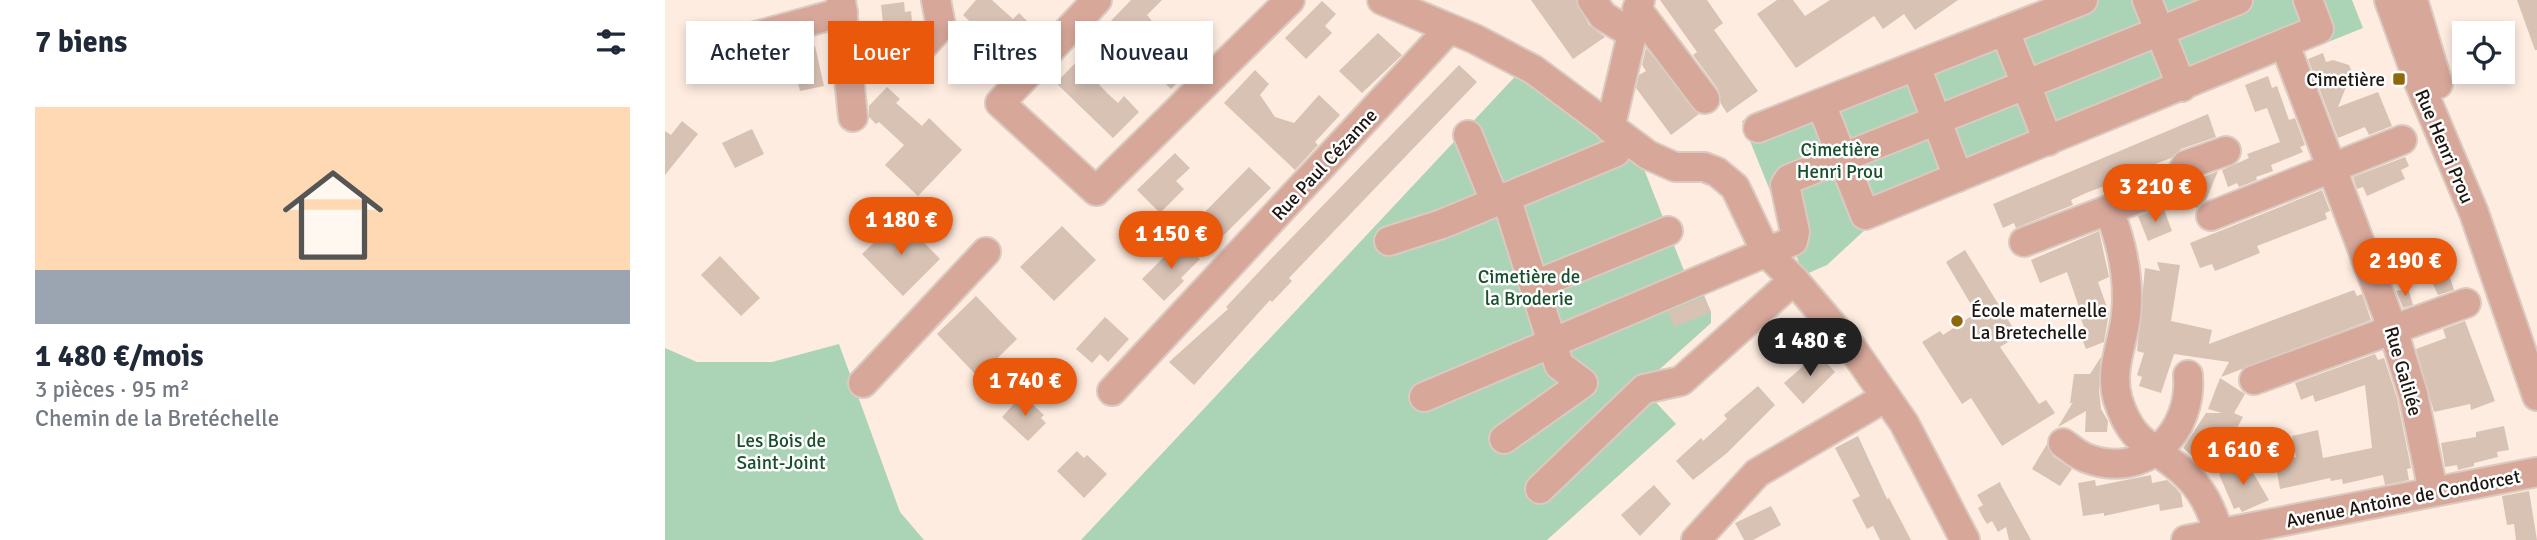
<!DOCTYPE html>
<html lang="fr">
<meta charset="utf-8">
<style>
:root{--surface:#fff;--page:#f2f2f3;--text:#1f2937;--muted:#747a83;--line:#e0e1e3;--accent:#ea580c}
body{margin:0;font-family:Signika,sans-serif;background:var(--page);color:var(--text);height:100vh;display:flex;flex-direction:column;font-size:26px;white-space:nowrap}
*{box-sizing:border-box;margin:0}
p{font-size:23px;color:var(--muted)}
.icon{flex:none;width:38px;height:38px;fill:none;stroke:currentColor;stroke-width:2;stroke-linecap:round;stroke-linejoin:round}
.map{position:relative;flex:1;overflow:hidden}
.panel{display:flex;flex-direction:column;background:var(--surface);width:665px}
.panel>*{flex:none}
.guide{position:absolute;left:21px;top:21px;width:665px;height:63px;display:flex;gap:14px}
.tools{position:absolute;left:1787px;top:21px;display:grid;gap:14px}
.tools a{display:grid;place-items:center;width:63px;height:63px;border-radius:0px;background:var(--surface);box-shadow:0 4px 10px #0003;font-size:35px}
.price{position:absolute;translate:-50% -60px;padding:0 16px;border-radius:24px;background:var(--accent);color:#fff;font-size:23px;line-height:46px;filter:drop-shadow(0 2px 4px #0008)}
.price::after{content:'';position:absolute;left:50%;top:42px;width:21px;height:16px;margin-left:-10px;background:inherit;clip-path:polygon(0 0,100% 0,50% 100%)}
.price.on{background:#222;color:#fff}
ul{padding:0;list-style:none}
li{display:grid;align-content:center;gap:14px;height:371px;padding:0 35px}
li+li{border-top:2px solid var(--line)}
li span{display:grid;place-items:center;height:217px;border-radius:0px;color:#555}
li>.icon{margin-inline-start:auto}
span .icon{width:126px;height:126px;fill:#fffc;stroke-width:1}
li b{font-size:30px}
h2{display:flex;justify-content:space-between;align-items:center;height:84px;padding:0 35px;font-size:30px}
.pill{padding:0 24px;border-radius:0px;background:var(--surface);box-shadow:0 4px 10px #0003;font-size:24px;line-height:63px}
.pill.on{background:var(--accent);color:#fff}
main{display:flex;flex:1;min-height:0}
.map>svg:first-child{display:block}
.green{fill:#abd4b6}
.building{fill:#d8c2b4}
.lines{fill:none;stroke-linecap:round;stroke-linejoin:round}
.minor-casing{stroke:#dacabf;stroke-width:32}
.minor{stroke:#d7a79a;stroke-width:28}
.poi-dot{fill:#8e680c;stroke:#fdfdfd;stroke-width:2.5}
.labels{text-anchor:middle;stroke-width:5;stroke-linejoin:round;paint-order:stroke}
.poi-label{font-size:19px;fill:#1c1510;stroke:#fdfdfd;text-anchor:end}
.street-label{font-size:19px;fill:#1c1510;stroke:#fdfdfd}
.park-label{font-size:19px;fill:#174f2d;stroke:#fdfdfd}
</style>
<main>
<section class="panel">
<h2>7 biens<svg class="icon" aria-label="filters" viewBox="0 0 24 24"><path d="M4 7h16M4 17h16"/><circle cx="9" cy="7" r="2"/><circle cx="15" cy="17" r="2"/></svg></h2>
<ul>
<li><span style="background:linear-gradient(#ffd9b3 75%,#9aa5b1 0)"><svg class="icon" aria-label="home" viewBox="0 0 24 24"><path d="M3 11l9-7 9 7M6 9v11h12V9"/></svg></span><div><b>1 480 €/mois</b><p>3 pièces · 95 m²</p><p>Chemin de la Bretéchelle</p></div></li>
</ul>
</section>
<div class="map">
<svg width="1872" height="540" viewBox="0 0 1872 540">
<rect width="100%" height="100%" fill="#feece0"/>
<g class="green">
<path d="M1381 0H1687L1698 28 1202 228 1162 265 1139 275 1077 121Z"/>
<path d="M859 67 977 164 1027 291 1036 288 1046 312V323L976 386 1011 424 882 540H416Z"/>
<path d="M174 344 235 512 259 540H0V348L32 362H107Z"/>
</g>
<g class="building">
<path d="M311 0H327L348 19 354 13 372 31 328 74 306 51 320 36 298 15Z"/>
<path d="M466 0H497L482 15 491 26 515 49 527 37 543 52 506 89 441 26Z"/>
<path d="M866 0H911L924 25 940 37 908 59Z"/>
<path d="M995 0H1042L1058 23 1049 30 1093 91 1062 113 1056 104 1053 89 1028 55 1032 52Z"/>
<path d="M1112 0H1128L1140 16 1165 0H1293L1250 30 1239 14 1218 29 1209 16 1131 68 1092 14Z"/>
<path d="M1852 0H1872V50H1870Z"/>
<path d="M657 1 671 14 660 26 667 33 641 59 620 38Z"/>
<path d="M239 2 240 12 246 11 248 31 236 48 237 59 228 69 221 50 216 5Z"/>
<path d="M713 33 737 55 697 93 674 71Z"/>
<path d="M150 46 159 86 135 91 125 51Z"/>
<path d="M981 48 1034 114 1006 135 971 88 974 75 981 71 977 65Z"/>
<path d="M1658 53 1661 62 1668 60 1684 65 1687 72 1673 107 1713 92 1727 126 1704 135 1700 127 1673 138 1643 59Z"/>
<path d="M418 55 435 72 429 79 442 93 453 103 459 96 474 112 448 138 391 83Z"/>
<path d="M794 65 812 82 624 278 627 281 607 302 605 300 529 385 504 362 563 309 561 307 605 260Z"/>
<path d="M590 70 604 84 595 95 610 117 629 123 654 95 675 115 650 142 653 145 630 170 559 103Z"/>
<path d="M1603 76 1607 88 1612 86 1624 120 1630 118 1640 145 1635 147 1638 152 1606 165 1608 171 1591 177 1592 180 1574 187 1572 183 1563 187 1557 170 1584 158 1582 154 1615 142 1602 108 1590 112 1580 85Z"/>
<path d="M222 87 235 99 231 103 257 126 264 118 297 150 253 196 220 165 239 145 214 122 211 124 204 117V106Z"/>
<path d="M1543 114 1551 137 1516 149 1506 158 1490 164 1494 173 1477 179 1474 173 1421 193 1406 200 1408 205 1385 214 1351 228 1349 223 1338 228 1328 204Z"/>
<path d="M17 121 33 134 0 175V131L6 135Z"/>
<path d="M87 129 99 154 70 168 57 143Z"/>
<path d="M510 153 525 168 511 181 519 189 495 213 472 190Z"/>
<path d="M1740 157 1744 166 1736 170 1740 179 1702 196 1698 187 1692 189 1688 177Z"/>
<path d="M584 167 606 188 558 236 537 215Z"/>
<path d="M1553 171 1541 200 1532 208 1517 202 1533 179Z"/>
<path d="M1657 190 1665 211 1660 213 1662 219 1592 246 1595 253 1558 268 1550 271 1547 264 1535 268 1525 243Z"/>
<path d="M1498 207 1507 231 1483 241 1473 216Z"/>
<path d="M235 218 275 259 238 296 197 254Z"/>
<path d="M397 226 431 260 389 301 355 267Z"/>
<path d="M1434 231 1444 277 1433 282 1444 313 1439 342 1421 349 1413 329 1419 327 1412 308 1414 307 1402 272 1375 283 1366 260Z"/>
<path d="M516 240 535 259 516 278 519 281 499 301 477 279Z"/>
<path d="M1300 250 1353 336 1335 347 1374 404 1381 400 1390 413 1337 446 1306 398 1297 404 1257 342 1275 331 1278 335 1311 313 1281 262Z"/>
<path d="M55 256 95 298 76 316 36 275Z"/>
<path d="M1492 262 1515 265 1506 321 1547 330 1544 344 1689 290 1692 296 1697 294 1706 320 1556 377 1564 362 1509 354 1496 393 1474 386 1477 377 1472 375 1479 353 1472 351 1480 268 1495 271Z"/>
<path d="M1784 274 1789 290 1773 295 1766 280Z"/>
<path d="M1743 288 1748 305 1738 308 1731 291Z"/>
<path d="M311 296 352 339 313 377 272 334Z"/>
<path d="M1039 297 1046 312 1009 327 1003 312Z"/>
<path d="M440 317 464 339 443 362 435 354 427 363 411 349Z"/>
<path d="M1800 321 1830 401 1806 410 1805 404 1769 412 1751 349 1781 338 1778 329Z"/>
<path d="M1153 353 1170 372 1138 404 1119 383Z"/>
<path d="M1710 354 1713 360 1719 358 1732 398 1746 468 1742 469 1744 480 1720 485 1718 475 1678 484 1677 479 1666 481 1665 478 1615 489 1610 461 1631 457 1627 436 1653 430 1658 458 1707 448 1700 385 1650 402 1648 395 1636 400 1630 383Z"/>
<path d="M1436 357 1434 390 1436 409 1443 421 1442 432H1420L1421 411 1393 427 1408 402 1405 404 1409 374H1425Z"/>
<path d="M1555 378 1580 394 1569 413 1578 417 1568 435 1561 438 1563 444 1550 467 1542 452 1536 464 1518 448 1541 413H1557L1543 409Z"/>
<path d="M1093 386 1110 405 1062 453 1028 480 1011 461 1036 438 1038 441 1062 419 1059 415Z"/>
<path d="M357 395 379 415 376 418 381 423 363 441 337 417Z"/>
<path d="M1839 426 1844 450 1832 452 1833 457 1809 463V466L1793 470 1792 465 1780 467 1776 443 1811 437V432Z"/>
<path d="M1193 436 1222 499 1224 498 1246 540H1215L1208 526 1202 529 1187 500 1195 496 1170 448Z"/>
<path d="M1382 444 1388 456 1407 469 1395 486 1367 469Z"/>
<path d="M412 451 419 458 422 455 442 474 419 498 392 471Z"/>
<path d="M1580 459 1604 500 1577 512 1574 507 1569 509 1554 474Z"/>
<path d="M1486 475 1487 483 1502 480 1511 488 1516 494 1518 507 1495 511 1494 504 1439 516V513L1418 516 1413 483 1430 480 1431 486Z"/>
<path d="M1335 482 1336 485 1366 540H1344L1341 527 1333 532 1327 521 1322 524 1317 516 1313 508 1318 505 1312 495Z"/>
<path d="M989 485 1006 504 975 536 956 515Z"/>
<path d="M1864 491 1872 540H1851L1849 524 1842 525 1837 496Z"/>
<path d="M1106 506 1116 525 1088 540H1079L1070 523Z"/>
</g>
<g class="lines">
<defs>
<g id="minor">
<path d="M176 0 188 117"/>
<path d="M432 0 335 103 431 191 625 0"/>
<path d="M717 0 810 39 869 70 983 155 1010 167H1039L1052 172 1070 187 1101 252 1129 280 1187 348 1239 423 1300 540"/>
<path d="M927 0 938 16 966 33"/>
<path d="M1482 0 1517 87"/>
<path d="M1724 0 1753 80 1809 213 1872 396"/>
<path d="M1748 0 1773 84"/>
<path d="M972 9 1040 99"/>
<path d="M1340 31 1383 141"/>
<path d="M69 42 178 12"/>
<path d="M252 52 276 26 271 0"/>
<path d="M1625 58 1728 330 1748 394 1768 491"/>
<path d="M1251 66 1293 177"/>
<path d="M1156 104 1200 215 1654 29 1643 0"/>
<path d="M945 128 975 0"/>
<path d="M1093 128 1418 0"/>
<path d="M803 135 830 201"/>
<path d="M1444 210C1457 244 1465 278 1461 315 1458 344 1444 370 1453 400 1467 444 1485 443 1516 470 1537 488 1546 508 1554 533"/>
<path d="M1546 216 1737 140"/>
<path d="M724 241 777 224 951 152"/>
<path d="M1359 242 1511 184 1521 165 1561 151"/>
<path d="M870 285 1003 231"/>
<path d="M1589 380 1801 303"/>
<path d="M198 383 321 252"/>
<path d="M447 391 784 29"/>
<path d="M759 397 1128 241 1130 232 1120 185 1124 179 1573 0"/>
<path d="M839 439 918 383 894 365 841 197"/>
<path d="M1398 443C1405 448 1413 455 1421 458 1480 481 1528 432 1523 375"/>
<path d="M875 489 979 389 1016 381 1129 280"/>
<path d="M1031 540 1092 473 1221 397"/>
<path d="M1521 540 1872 472"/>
</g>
</defs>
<use href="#minor" class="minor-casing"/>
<use href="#minor" class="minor"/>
</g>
<g class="poi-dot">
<rect x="1727" y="72" width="14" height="14" rx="3.5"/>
<circle cx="1292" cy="321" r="7"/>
</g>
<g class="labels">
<g class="poi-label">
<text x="1720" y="86">Cimetière</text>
<text x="1306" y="317" text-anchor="start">École maternelle<tspan x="1306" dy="22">La Bretechelle</tspan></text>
</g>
<g class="street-label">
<text transform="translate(1780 146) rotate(67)" y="7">Rue Henri Prou</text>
<text transform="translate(659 164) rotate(-47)" y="7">Rue Paul Cézanne</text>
<text transform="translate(1739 371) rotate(74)" y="7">Rue Galilée</text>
<text transform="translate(1738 498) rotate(-11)" y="7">Avenue Antoine de Condorcet</text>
</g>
<g class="park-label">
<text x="1175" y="156">Cimetière<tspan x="1175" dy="22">Henri Prou</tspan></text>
<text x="864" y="283">Cimetière de<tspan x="864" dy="22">la Broderie</tspan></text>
<text x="116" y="447">Les Bois de<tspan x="116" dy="22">Saint-Joint</tspan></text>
</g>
</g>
</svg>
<div class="tools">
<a><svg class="icon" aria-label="locate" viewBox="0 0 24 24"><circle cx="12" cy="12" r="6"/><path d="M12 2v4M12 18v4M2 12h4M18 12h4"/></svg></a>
</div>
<b class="price" style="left:1490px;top:224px">3 210 €</b>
<b class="price" style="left:236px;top:257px">1 180 €</b>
<b class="price" style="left:506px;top:271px">1 150 €</b>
<b class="price" style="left:1740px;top:298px">2 190 €</b>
<b class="price on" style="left:1145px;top:378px">1 480 €</b>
<b class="price" style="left:360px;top:418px">1 740 €</b>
<b class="price" style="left:1578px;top:487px">1 610 €</b>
<div class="guide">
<a class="pill">Acheter</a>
<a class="pill on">Louer</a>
<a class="pill">Filtres</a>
<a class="pill">Nouveau</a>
</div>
</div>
</main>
